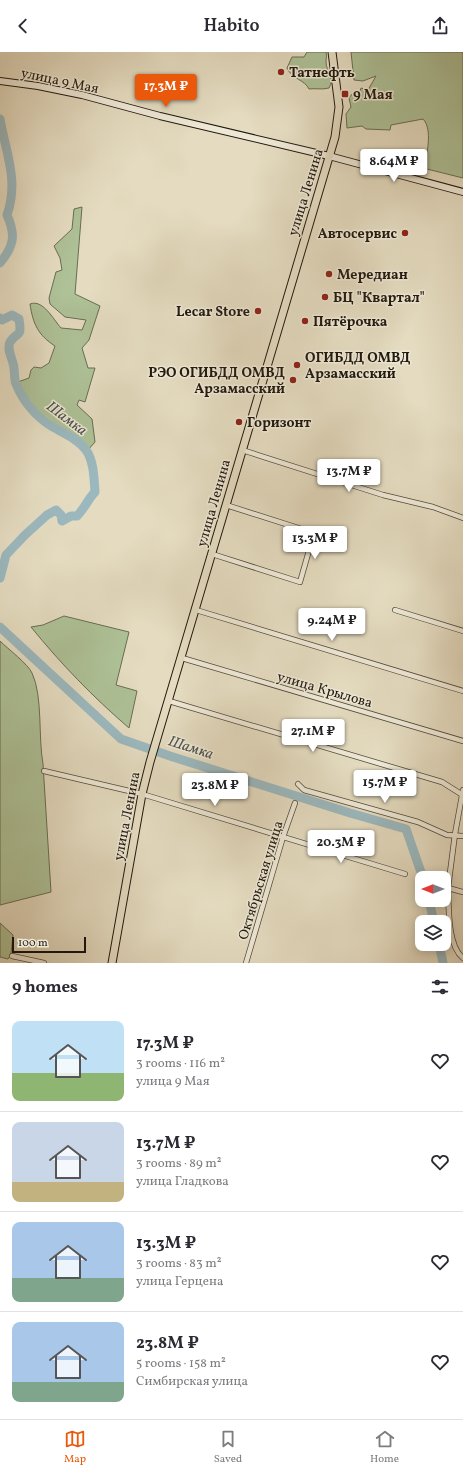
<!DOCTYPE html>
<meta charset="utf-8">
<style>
:root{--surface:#fff;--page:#f2f2f3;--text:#2b2b33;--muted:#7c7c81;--line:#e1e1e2;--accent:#ea580c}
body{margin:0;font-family:Vollkorn,serif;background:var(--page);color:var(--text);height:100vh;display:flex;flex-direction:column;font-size:15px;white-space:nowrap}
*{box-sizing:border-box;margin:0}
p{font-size:13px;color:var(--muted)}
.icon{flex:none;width:22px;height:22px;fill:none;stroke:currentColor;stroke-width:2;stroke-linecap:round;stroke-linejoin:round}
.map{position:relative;height:911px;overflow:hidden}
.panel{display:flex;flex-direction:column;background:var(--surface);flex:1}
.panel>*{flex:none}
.needle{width:26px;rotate:270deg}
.tools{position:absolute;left:415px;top:819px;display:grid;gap:8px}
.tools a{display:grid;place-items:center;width:36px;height:36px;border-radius:8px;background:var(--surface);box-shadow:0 2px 10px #0003;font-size:20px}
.scale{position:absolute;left:12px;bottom:10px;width:74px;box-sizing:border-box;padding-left:4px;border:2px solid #22190e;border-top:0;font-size:11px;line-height:14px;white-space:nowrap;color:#22190e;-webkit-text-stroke:3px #ede8d6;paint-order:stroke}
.price{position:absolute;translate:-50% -34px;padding:0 9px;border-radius:4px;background:#fff;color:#222;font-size:13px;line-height:26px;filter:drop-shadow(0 1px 2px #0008)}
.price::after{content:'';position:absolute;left:50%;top:24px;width:12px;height:9px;margin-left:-6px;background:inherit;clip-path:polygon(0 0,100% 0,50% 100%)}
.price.current{background:var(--accent);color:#fff}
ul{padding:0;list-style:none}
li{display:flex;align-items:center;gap:12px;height:100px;padding:0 12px}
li+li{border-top:1px solid var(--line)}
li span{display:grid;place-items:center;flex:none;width:112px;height:80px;border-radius:8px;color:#555}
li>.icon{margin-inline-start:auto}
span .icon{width:48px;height:48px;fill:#fffc;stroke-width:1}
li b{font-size:17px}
h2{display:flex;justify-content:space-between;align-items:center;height:48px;padding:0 12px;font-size:17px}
header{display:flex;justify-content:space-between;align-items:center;height:52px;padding:0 12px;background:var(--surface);font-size:18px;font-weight:600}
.dock{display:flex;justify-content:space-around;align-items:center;height:56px;border-top:1px solid var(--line);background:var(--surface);font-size:11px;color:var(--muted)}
.dock a{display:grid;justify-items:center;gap:2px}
.dock .current{color:var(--accent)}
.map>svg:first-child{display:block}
.green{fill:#aec197;stroke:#686d52}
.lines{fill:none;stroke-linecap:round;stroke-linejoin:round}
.river{stroke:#9bb8be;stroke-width:9}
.street-casing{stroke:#524a3a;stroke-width:6}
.secondary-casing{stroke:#22190e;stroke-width:8}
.primary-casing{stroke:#22190e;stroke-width:9}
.street{stroke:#ede8d6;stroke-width:4.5}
.secondary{stroke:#ede8d6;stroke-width:6}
.primary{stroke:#e4dbc0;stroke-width:7}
.poi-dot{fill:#8f2418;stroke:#ede8d6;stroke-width:1.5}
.labels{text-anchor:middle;stroke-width:3;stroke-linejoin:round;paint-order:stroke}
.poi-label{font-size:14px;font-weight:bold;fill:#22190e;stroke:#ede8d6;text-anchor:start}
.street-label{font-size:14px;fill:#22190e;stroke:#ede8d6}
.water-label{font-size:15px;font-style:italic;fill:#4c514c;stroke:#ede8d6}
</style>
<header><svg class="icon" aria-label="back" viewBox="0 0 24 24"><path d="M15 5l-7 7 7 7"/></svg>Habito<svg class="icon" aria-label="share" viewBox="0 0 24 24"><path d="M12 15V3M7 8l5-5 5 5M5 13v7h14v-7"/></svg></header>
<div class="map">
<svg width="463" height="911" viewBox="0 0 463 911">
<rect width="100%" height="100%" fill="#e4dbc0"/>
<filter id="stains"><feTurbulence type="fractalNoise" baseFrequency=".005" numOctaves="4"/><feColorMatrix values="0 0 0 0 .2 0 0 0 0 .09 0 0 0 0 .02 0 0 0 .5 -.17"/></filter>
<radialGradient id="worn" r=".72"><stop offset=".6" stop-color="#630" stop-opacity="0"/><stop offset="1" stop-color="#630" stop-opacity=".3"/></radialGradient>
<g class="green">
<path d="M307 0H326C327 4 326 7 326 10 326 19 335 27 329 36 322 38 316 36 309 37 305 28 292 27 287 16L292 5H304Z"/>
<path d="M351 0H463V126L423 116C427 104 433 77 423 67L391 73 390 78 366 77 362 74 347 76 346 62 351 55 349 46 353 41 359 43 361 36 368 38 376 24 363 29 354 28Z"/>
<path d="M82 155 75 242 100 254 89 288 82 296 88 316H95L85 350 79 348 77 353 92 367 95 390 87 399 72 386 41 367 22 344 15 331 29 326 31 318 34 315 41 316 49 311 55 294C38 283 33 272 30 252 43 247 53 267 61 276L82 278 86 268 65 265 50 252 49 246 56 220 62 218 60 206 54 194 72 177 74 157Z"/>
<path d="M64 564 129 580 116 633 137 639 129 676C93 645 61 612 31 575L43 573Z"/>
<path d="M0 589C8 597 28 612 32 621 43 644 38 685 43 712L51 840 0 853Z"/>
<path d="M0 871 13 883 11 902 8 907 0 905Z"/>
</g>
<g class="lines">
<g class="river">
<path d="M0 67C6 101 19 129 7 163 16 183 14 194 0 211"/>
<path d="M0 266 2 268 12 263 19 267C22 287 18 278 10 290 6 298 14 309 14 317 15 322 14 328 16 332 23 349 36 365 51 374 63 381 78 387 86 398 94 409 94 427 95 440 88 447 85 456 77 464H71L62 469 61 463 56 458 47 463 25 483 6 503 0 526"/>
<path d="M0 575 121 687 170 704 350 761 406 777 423 826"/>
<path d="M429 848 434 870"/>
<path d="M439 892 443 911"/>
</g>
<defs>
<g id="street">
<path d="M242 398 383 443 433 455 463 466"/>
<path d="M212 502 300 530 314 481 226 453"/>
<path d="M196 558 463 639"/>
<path d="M395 558 463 579"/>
<path d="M182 606 463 689"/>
<path d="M169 649 442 730 461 742"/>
<path d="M44 719 142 742 405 822"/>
<path d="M298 732 304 738 418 770 447 783 463 784"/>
<path d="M448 836 455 782 463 738"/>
<path d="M463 840 448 836C449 855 447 893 463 906"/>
<path d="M12 904 44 911"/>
<path d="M246 911 283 785 295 751"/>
</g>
<path id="secondary" d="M0 29 38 34 82 43 160 64 329 104 463 140"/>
<path id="primary" d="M112 911 142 742 150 710 335 85 339 55 332 0"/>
</defs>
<use href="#street" class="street-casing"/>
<use href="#secondary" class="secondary-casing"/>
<use href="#primary" class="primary-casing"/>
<use href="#street" class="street"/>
<use href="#secondary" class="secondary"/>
<use href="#primary" class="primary"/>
</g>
<g class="poi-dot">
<circle cx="281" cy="20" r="4"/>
<rect x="341" y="38" width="8" height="8" rx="2"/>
<circle cx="405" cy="181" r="4"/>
<circle cx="329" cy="222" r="4"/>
<circle cx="325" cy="245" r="4"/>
<circle cx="258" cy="259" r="4"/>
<circle cx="305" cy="269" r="4"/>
<circle cx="297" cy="313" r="4"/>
<circle cx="293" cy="328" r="4"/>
<circle cx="239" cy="370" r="4"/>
</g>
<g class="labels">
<g class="poi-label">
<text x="289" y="25">Татнефть</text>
<text x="353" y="47">9 Мая</text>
<text x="397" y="186" text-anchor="end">Автосервис</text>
<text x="337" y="227">Мередиан</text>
<text x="333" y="250">БЦ "Квартал"</text>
<text x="250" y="264" text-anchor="end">Lecar Store</text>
<text x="313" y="274">Пятёрочка</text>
<text x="305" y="310">ОГИБДД ОМВД<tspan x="305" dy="16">Арзамасский</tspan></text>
<text x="285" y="325" text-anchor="end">РЭО ОГИБДД ОМВД<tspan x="285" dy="16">Арзамасский</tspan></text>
<text x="247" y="375">Горизонт</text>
</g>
<g class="street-label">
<text transform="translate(60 28) rotate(12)" y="5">улица 9 Мая</text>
<text transform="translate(305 140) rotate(-73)" y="5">улица Ленина</text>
<text transform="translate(213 451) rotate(-74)" y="5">улица Ленина</text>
<text transform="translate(325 637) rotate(16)" y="5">улица Крылова</text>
<text transform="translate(126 764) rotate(-79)" y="5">улица Ленина</text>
<text transform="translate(260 828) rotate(-73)" y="5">Октябрьская улица</text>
</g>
<g class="water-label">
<text transform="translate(67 366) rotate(37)" y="5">Шамка</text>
<text transform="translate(191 695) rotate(18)" y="5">Шамка</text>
</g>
</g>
<rect width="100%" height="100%" filter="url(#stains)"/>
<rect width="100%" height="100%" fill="url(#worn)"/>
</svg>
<div class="tools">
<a><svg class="needle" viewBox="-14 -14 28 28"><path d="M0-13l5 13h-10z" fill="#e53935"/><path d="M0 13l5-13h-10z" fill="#7c7c81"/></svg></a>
<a><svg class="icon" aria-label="layers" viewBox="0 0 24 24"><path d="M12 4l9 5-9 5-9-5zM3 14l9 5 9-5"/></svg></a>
</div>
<div class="scale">100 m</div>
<b class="price current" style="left:166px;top:56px">17.3M ₽</b>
<b class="price" style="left:394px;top:131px">8.64M ₽</b>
<b class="price" style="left:349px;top:441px">13.7M ₽</b>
<b class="price" style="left:315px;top:508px">13.3M ₽</b>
<b class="price" style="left:332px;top:590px">9.24M ₽</b>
<b class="price" style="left:313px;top:701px">27.1M ₽</b>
<b class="price" style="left:385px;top:752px">15.7M ₽</b>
<b class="price" style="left:215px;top:755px">23.8M ₽</b>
<b class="price" style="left:341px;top:812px">20.3M ₽</b>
</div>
<section class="panel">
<h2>9 homes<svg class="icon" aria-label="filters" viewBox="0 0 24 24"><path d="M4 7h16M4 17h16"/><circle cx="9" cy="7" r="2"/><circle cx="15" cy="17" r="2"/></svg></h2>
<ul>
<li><span style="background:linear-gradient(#bfe0f5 65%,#8fb573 0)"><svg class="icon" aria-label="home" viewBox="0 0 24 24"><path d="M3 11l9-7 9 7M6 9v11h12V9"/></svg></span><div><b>17.3M ₽</b><p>3 rooms · 116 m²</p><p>улица 9 Мая</p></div><svg class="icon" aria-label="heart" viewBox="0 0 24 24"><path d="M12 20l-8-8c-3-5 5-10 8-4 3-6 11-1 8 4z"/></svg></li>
<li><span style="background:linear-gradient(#c9d6e8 75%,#c2b280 0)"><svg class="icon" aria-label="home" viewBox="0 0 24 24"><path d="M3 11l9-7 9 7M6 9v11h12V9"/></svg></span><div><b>13.7M ₽</b><p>3 rooms · 89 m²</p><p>улица Гладкова</p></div><svg class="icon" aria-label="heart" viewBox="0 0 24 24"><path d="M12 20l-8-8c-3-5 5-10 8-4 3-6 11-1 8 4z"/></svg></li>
<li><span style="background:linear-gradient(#a9c7e8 70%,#7fa58c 0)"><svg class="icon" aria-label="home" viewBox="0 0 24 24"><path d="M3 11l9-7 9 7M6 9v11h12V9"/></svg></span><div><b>13.3M ₽</b><p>3 rooms · 83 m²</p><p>улица Герцена</p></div><svg class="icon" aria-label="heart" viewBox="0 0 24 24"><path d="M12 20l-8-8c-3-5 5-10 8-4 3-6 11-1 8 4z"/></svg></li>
<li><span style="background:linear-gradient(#a9c7e8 75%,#7fa58c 0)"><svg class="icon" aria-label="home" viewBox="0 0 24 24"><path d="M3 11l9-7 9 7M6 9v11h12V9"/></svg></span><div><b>23.8M ₽</b><p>5 rooms · 158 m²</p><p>Симбирская улица</p></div><svg class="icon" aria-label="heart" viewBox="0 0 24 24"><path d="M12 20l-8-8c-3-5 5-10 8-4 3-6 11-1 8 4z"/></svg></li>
</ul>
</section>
<nav class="dock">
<a class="current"><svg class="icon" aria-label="map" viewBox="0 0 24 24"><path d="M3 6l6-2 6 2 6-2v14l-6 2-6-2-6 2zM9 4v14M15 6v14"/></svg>Map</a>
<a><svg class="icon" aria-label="saved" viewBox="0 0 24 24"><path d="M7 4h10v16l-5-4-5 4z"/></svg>Saved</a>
<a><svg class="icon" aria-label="home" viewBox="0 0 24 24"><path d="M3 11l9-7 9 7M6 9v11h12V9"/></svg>Home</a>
</nav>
